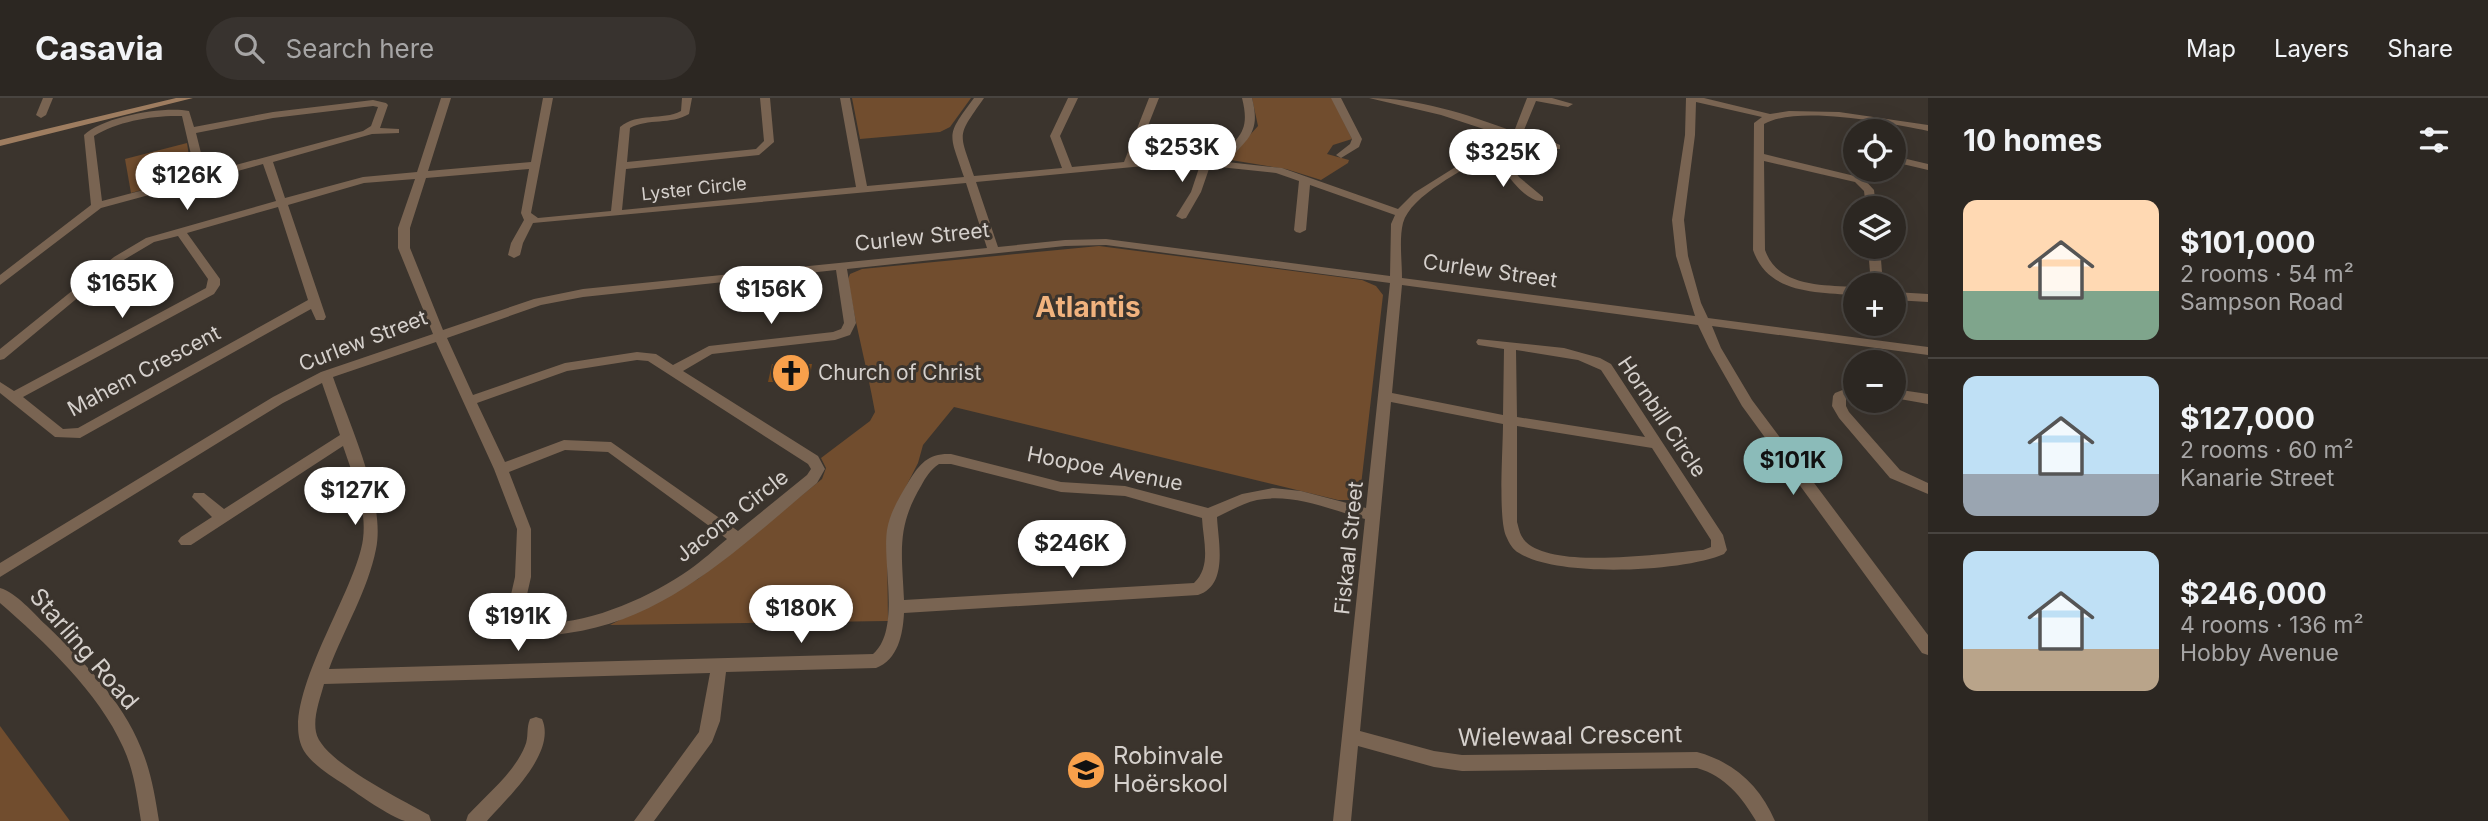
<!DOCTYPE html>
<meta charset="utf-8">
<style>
:root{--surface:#2c2722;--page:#38332f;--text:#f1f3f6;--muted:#a6a5a5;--line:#484440;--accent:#8bbbb9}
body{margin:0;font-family:Inter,sans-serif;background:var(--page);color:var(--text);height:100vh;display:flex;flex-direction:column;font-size:26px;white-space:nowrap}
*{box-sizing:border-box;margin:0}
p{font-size:23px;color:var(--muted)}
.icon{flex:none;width:38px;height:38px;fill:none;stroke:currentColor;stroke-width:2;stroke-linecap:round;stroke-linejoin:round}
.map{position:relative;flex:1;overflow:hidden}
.sheet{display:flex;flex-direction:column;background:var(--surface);width:560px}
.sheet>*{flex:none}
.buttons{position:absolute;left:1843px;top:21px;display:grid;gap:14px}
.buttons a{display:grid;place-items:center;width:63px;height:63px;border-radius:50%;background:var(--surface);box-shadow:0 7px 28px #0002,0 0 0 2px var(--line);font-size:35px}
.price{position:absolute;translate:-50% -60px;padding:0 16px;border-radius:24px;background:#fff;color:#222;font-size:23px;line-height:46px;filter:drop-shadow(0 2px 4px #0008)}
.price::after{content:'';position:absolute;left:50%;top:42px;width:21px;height:16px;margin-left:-10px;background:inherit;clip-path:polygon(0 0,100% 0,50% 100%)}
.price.current{background:var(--accent);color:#111}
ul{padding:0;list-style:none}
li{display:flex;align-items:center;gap:21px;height:175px;padding:0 35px}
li+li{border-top:2px solid var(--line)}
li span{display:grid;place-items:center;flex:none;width:196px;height:140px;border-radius:14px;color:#555}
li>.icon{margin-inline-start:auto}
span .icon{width:84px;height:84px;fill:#fffc;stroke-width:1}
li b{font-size:30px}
h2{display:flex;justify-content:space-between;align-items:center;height:84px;padding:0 35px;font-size:30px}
header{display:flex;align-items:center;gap:42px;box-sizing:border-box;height:98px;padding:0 35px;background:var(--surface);border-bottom:2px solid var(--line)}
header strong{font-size:33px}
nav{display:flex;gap:38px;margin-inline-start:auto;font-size:24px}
.search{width:490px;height:63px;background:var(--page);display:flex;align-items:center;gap:18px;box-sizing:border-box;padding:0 24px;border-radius:38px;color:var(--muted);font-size:26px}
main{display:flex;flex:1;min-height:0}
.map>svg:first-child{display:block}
.green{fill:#714d2e}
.building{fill:#77491c}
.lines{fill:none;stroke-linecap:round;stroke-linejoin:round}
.minor{fill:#796452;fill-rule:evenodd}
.tertiary{fill:#796452;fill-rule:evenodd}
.secondary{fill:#9e7d60;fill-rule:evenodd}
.labels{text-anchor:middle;stroke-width:6;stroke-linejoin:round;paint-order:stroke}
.far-street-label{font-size:18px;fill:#d5d0cc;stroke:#3b342d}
.street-label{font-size:21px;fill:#d5d0cc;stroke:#3b342d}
.poi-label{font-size:21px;fill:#d5d0cc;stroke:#3b342d;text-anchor:start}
.near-street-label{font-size:24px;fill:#d5d0cc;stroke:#3b342d}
.near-poi-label{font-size:24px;fill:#d5d0cc;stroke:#3b342d;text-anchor:start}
.district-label{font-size:28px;font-weight:bold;fill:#f1b37e;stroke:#3b342d}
</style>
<header>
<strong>Casavia</strong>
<div class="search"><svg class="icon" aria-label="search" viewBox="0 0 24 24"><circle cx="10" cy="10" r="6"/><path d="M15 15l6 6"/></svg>Search here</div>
<nav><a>Map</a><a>Layers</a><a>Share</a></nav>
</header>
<main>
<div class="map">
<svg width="1928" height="723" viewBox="0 0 1928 723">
<rect width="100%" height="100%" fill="#3b342d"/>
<g class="green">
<path d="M852 0H971L950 29 940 34 860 41Z"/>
<path d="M1252 0H1332L1352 41 1333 47 1327 56 1349 62 1348 65 1321 82 1286 71 1231 62 1230 59 1258 28Z"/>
<path d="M187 45 192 78 131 95 125 61Z"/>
<path d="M1099 148 1362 182 1376 188 1383 197 1360 396 1351 402H1338L954 309 923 347 918 365 893 414 887 444 888 523 610 527 698 481 822 381 826 370 821 360 870 323 875 314C867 269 855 226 848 181L850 176 862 171Z"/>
<path d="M0 628 70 723H0Z"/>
</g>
<path class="building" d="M772 266H812L809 284H768Z"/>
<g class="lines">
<g class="minor">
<path d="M43 0H53L46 17 41 20 36 17Z"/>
<path d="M441 0H451L428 73 531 64 543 0H553L531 115 538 120 611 113 620 29C638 14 662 23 681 13L682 0H692L689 16C671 27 648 20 630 30L627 64 756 51 764 43 760 0H770L774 44 759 57 626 71 622 112 856 89 840 0H850L867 88 964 79C949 34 945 39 974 0H984C956 40 959 33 974 78L1062 70 1050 38 1068 0H1078L1060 38 1072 69 1124 64 1149 0H1159L1134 63 1175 59 1216 63C1238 39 1251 35 1242 0H1252C1261 35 1248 40 1227 64L1282 70 1398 111 1414 95 1505 38 1441 17 1369 0C1417 0 1467 16 1512 33L1515 31 1527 0H1552L1573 6 1568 9 1536 3 1524 32 1560 47V51H1552L1520 37 1495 53 1502 57 1519 79 1543 99V103C1522 105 1504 67 1488 57 1464 72 1411 97 1403 125 1399 141 1402 163 1402 180L1695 218 1676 158 1672 122 1685 37 1686 0H1704L1770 16 1789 13 1839 14 1928 27V33C1889 25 1798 7 1764 26V56L1863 80 1874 92 1876 110H1866L1864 93 1855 84 1764 63 1765 152C1778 189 1822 187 1855 189V197C1816 194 1768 196 1753 152L1754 25 1762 19 1696 4 1695 37 1684 122 1688 158 1701 205 1708 220 1928 249V257L1712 228 1721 250 1752 302 1928 537V557L1922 555 1742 308 1709 250 1698 227 1402 187 1392 295 1503 317 1504 251 1478 247 1476 244 1478 241 1564 250 1600 260 1611 266 1723 437 1727 452 1724 456C1683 474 1558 480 1519 455 1513 452 1509 445 1506 438 1498 419 1503 351 1503 326L1391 304 1360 633 1434 653 1462 657 1697 654C1734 664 1760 688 1775 723H1756C1742 699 1725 678 1697 670L1462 673 1434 669 1358 648 1351 723H1333L1365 421C1331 412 1293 395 1257 402 1243 405 1230 413 1217 419 1218 443 1229 487 1198 497L904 515C903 536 898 562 876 570L726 574 720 623 712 644 654 723H634L699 634 710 575 324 586C320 601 313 619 316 634 321 663 403 702 429 717L431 723C423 723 412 723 405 723 389 718 359 697 345 687 331 678 313 667 304 653 276 606 356 495 363 441 367 409 353 378 343 348L191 447H181L178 443 181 439 212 419 192 399 194 395H204L224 411 340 337 322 285 283 305 0 479V465L273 299 321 274 433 236 398 150V130L415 81 364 85 288 107 326 219 324 222H316L311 211 80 340 55 339 0 295V284L14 293 206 190 208 181 178 138 154 144 122 163 4 261 0 262V251L114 159 146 140 276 103 263 66 101 110 0 187V177L91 107 84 37C103 19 163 8 189 13L194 29 273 14 373 2 386 5 388 7 380 30 399 31V35L372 36 273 64 285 100 363 79 417 74ZM373 8 378 9 371 28 363 33 206 75 196 35 273 20ZM182 18 196 78 102 103 94 38C118 23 154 17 182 18ZM1175 65 1200 67 1191 94 1176 118 1182 121 1186 120 1201 94 1210 68 1276 75 1299 83 1294 132 1296 134 1300 135 1306 132 1310 87 1395 117 1391 126 1390 178 1106 141 1065 142 998 149 976 84ZM529 71 521 115 524 122 511 145 508 157 514 160 520 157 523 145 533 125 966 85 987 150 583 191 534 201 443 232 410 150V130L426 80ZM278 109 308 202 78 330 63 331 23 299 214 196 220 187V181L187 135ZM1106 147 1390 185 1366 410 1301 393 1273 390 1242 396 1208 410 1125 388 1061 384 951 356C929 355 920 365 909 383 900 398 890 414 887 432 882 466 901 532 873 556L329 571C344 531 368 492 376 451 386 404 349 325 333 279L436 244 494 371 517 431 515 479 507 514 515 531C532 540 549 538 568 535 668 522 743 446 817 385L825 371 818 358 683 273 712 256 835 242 850 237 856 225 847 171 1065 148ZM836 172 844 225 841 231 833 234 709 248 673 267 656 256 637 254 565 265 473 297 447 240 541 207 583 199ZM1516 252 1578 262 1601 272 1645 339 1517 319ZM637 262 648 263 808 366 811 371 807 377 738 433 611 344 564 342 505 364 477 305 567 273ZM1517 328 1652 350 1711 442V449L1703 452C1664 455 1555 472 1526 444 1520 438 1519 431 1517 424ZM565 352 608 354 727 441C715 451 702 463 689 472 649 500 580 531 531 524L523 514 531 479V431L509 374ZM939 366H951L1061 394 1125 398 1202 420C1203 442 1212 468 1194 485L904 502C902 455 896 430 921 388 926 379 930 372 939 366Z"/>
<path d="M1331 0H1341L1362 41 1359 49 1341 60 1336 57 1350 46 1352 41Z"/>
<path d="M1894 58 1928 66V72L1894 64Z"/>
<path d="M1868 149H1880L1883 187H1871Z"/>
<path d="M1894 194 1928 196V204L1894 202Z"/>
<path d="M1855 287V297L1846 301V308L1849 314 1900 372 1928 385V396L1890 380 1839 320 1832 308 1833 298 1835 295Z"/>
<path d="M1894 291 1928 296V306L1894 300Z"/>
<path d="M536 619 542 621C557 655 507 700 487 723H466L468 717C487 696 514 675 525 648 529 639 526 630 530 621Z"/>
</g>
<path class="tertiary" d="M0 490C17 495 33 515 46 527 82 562 122 602 141 650 151 673 155 698 159 723H141C137 698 134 672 123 649 99 595 44 543 0 505Z"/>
<path class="secondary" d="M176 0H193L0 48V42Z"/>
</g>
<defs>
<symbol id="church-disc" viewBox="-11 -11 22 22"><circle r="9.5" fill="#f8a04b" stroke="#3b342d"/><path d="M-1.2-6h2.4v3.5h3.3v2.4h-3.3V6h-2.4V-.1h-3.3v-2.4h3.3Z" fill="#111"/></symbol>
<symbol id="school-disc" viewBox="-11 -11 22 22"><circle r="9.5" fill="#f8a04b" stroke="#3b342d"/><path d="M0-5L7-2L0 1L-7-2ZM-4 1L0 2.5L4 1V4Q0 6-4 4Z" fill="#111"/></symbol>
</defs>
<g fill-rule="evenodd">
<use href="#church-disc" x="769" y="253" width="44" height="44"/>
<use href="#school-disc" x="1064" y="650" width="44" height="44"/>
</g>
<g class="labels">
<g class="far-street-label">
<text transform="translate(694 91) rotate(-6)" y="6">Lyster Circle</text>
</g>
<g class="street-label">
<text transform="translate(922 139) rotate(-6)" y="7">Curlew Street</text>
<text transform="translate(1490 173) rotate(8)" y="7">Curlew Street</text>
<text transform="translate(363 243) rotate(-21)" y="7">Curlew Street</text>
<text transform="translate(144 273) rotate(-28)" y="7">Mahem Crescent</text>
<text transform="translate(1662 319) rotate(56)" y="7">Hornbill Circle</text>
<text transform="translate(1105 371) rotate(11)" y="7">Hoopoe Avenue</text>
<text transform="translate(732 418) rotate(-38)" y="7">Jacona Circle</text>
<text transform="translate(1349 450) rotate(-84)" y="7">Fiskaal Street</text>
</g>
<g class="poi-label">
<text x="818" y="282">Church of Christ</text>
</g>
<g class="near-street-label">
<text transform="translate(84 551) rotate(49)" y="8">Starling Road</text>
<text transform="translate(1570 638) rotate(-1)" y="8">Wielewaal Crescent</text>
</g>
<g class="near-poi-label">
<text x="1113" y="666">Robinvale<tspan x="1113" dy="28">Hoërskool</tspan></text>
</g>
<g class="district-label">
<text x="1088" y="219">Atlantis</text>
</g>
</g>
</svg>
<div class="buttons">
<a><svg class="icon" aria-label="locate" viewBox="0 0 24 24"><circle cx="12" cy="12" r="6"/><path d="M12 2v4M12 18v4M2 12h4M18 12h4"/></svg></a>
<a><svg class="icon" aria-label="layers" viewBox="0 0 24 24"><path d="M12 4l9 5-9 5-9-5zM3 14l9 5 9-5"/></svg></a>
<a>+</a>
<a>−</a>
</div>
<b class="price" style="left:1182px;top:86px">$253K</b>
<b class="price" style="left:1503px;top:91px">$325K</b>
<b class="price" style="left:187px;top:114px">$126K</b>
<b class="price" style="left:122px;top:222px">$165K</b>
<b class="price" style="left:771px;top:228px">$156K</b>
<b class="price current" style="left:1793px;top:399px">$101K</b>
<b class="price" style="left:355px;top:429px">$127K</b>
<b class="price" style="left:1072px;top:482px">$246K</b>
<b class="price" style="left:801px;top:547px">$180K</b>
<b class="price" style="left:518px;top:555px">$191K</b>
</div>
<section class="sheet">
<h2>10 homes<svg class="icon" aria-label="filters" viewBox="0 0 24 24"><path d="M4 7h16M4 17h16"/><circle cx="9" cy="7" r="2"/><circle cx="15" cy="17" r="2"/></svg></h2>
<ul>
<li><span style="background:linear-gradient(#ffd9b3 65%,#7fa58c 0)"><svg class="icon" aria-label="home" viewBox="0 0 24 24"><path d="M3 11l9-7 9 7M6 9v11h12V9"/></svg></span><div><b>$101,000</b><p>2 rooms · 54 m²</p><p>Sampson Road</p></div></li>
<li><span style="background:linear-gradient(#bfe0f5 70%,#9aa5b1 0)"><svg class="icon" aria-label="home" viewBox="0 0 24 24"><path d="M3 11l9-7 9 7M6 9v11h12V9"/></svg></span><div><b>$127,000</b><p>2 rooms · 60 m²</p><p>Kanarie Street</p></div></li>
<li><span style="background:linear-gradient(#bfe0f5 70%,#b9a48a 0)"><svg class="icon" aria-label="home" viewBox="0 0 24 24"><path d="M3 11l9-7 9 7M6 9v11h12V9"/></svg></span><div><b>$246,000</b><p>4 rooms · 136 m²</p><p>Hobby Avenue</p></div></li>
</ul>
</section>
</main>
